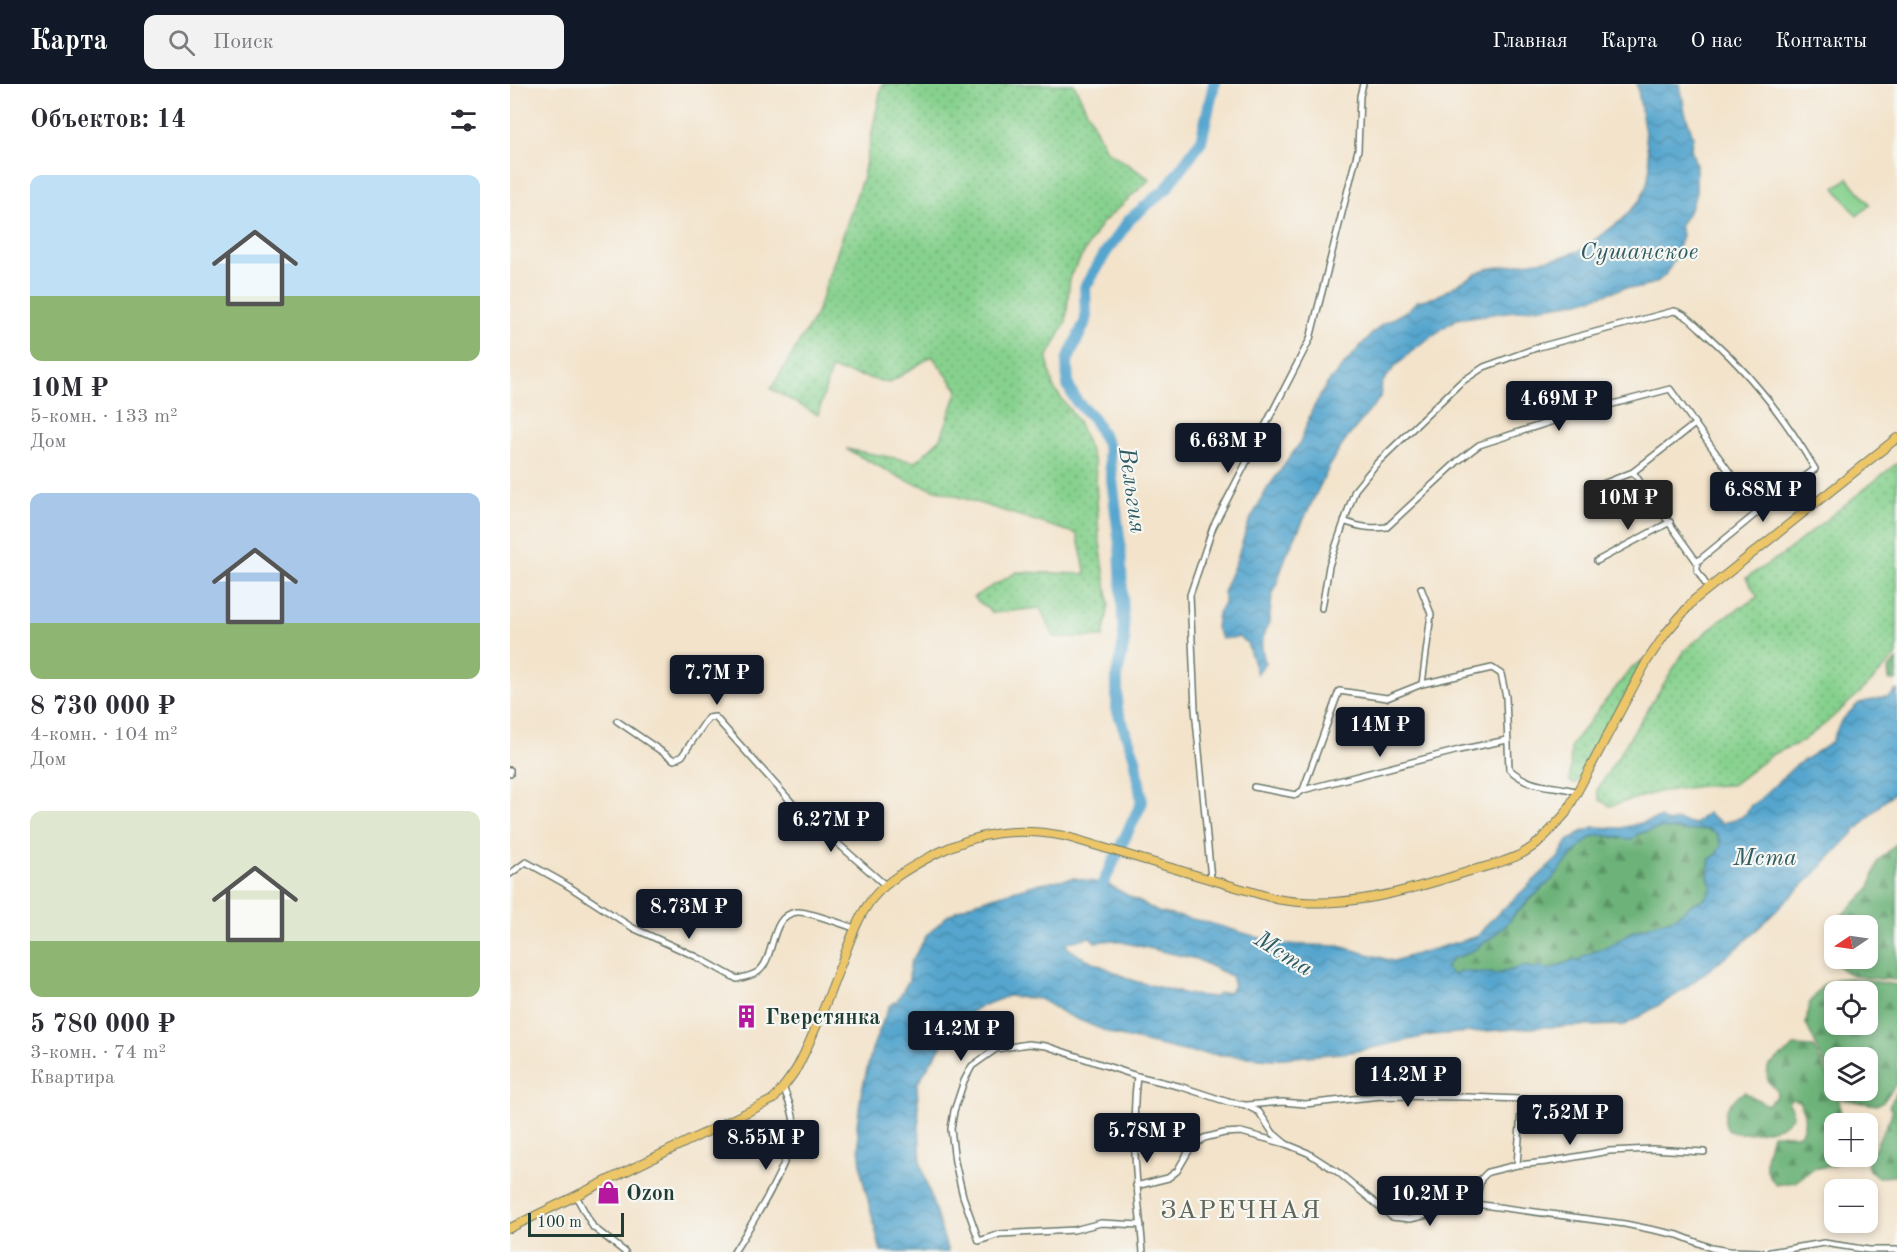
<!DOCTYPE html>
<html lang="ru">
<meta charset="utf-8">
<style>
:root{--surface:#fff;--page:#f2f2f3;--text:#2b2b33;--muted:#7c7c81;--accent:#111827}
body{margin:0;font-family:"Old Standard TT",serif;background:var(--page);color:var(--text);height:100vh;display:flex;flex-direction:column;font-size:22px;white-space:nowrap}
*{box-sizing:border-box;margin:0}
p{font-size:20px;color:var(--muted)}
.icon{flex:none;width:33px;height:33px;fill:none;stroke:currentColor;stroke-width:2;stroke-linecap:round;stroke-linejoin:round}
.map{position:relative;flex:1;overflow:hidden}
.drawer{display:flex;flex-direction:column;background:var(--surface);width:510px}
.drawer>*{flex:none}
.needle{width:39px;rotate:257deg}
.controls{position:absolute;left:1314px;top:831px;display:grid;gap:12px}
.controls a{display:grid;place-items:center;width:54px;height:54px;border-radius:12px;background:var(--surface);box-shadow:0 3px 9px #0003;font-size:30px}
.scale{position:absolute;left:18px;bottom:15px;width:96px;box-sizing:border-box;padding-left:6px;border:3px solid #1f3d34;border-top:0;font-size:16px;line-height:21px;white-space:nowrap;color:#1f3d34;-webkit-text-stroke:4px #f6f6f2;paint-order:stroke}
.price{position:absolute;translate:-50% -51px;padding:0 14px;border-radius:6px;background:var(--accent);color:#fff;font-size:20px;line-height:39px;filter:drop-shadow(0 2px 3px #0008)}
.price::after{content:'';position:absolute;left:50%;top:36px;width:18px;height:14px;margin-left:-9px;background:inherit;clip-path:polygon(0 0,100% 0,50% 100%)}
.price.current{background:#222;color:#fff}
ul{padding:0;list-style:none}
li{display:grid;align-content:center;gap:12px;height:318px;padding:0 30px}
li span{display:grid;place-items:center;height:186px;border-radius:12px;color:#555}
li>.icon{margin-inline-start:auto}
span .icon{width:108px;height:108px;fill:#fffc;stroke-width:1}
li b{font-size:26px}
h2{display:flex;justify-content:space-between;align-items:center;height:72px;padding:0 30px;font-size:26px}
header{display:flex;align-items:center;gap:36px;box-sizing:border-box;height:84px;padding:0 30px;background:var(--accent);color:#fff}
header strong{font-size:28px}
nav{display:flex;gap:33px;margin-inline-start:auto;font-size:21px}
.search{width:420px;height:54px;background:var(--page);display:flex;align-items:center;gap:15px;box-sizing:border-box;padding:0 21px;border-radius:12px;color:var(--muted);font-size:22px}
main{display:flex;flex:1;min-height:0}
.map>svg:first-child{display:block}
.grass{fill:url(#grass-dots);stroke:#538761;stroke-width:1.5}
.forest{fill:url(#forest-firs);stroke:#467856;stroke-width:1.5;fill-rule:evenodd}
.pitch{fill:#87d18e;stroke:#538761;stroke-width:1.5}
.water{fill:url(#water-waves);stroke:#3a7181;stroke-width:1.5;fill-rule:evenodd}
.lines{fill:none;stroke-linecap:round;stroke-linejoin:round}
.river{stroke:#54a5ce;stroke-width:12}
.minor-casing{stroke:#697769;stroke-width:8}
.primary-casing{stroke:#697769;stroke-width:10}
.minor{stroke:#fff;stroke-width:5}
.primary{stroke:#ecc669;stroke-width:8}
.labels{text-anchor:middle;stroke-width:4.5;stroke-linejoin:round;paint-order:stroke}
.poi-label{font-size:22px;font-weight:bold;fill:#1f3d34;stroke:#f6f6f2;text-anchor:start}
.water-label{font-size:24px;font-style:italic;fill:#2f5c62;stroke:#f6f6f2}
.quarter-label{font-size:26px;letter-spacing:1.5px;fill:#626657;stroke:#f6f6f2}
</style>
<header>
<strong>Карта</strong>
<div class="search"><svg class="icon" aria-label="search" viewBox="0 0 24 24"><circle cx="10" cy="10" r="6"/><path d="M15 15l6 6"/></svg>Поиск</div>
<nav><a>Главная</a><a>Карта</a><a>О нас</a><a>Контакты</a></nav>
</header>
<main>
<section class="drawer">
<h2>Объектов: 14<svg class="icon" aria-label="filters" viewBox="0 0 24 24"><path d="M4 7h16M4 17h16"/><circle cx="9" cy="7" r="2"/><circle cx="15" cy="17" r="2"/></svg></h2>
<ul>
<li><span style="background:linear-gradient(#bfe0f5 65%,#8fb573 0)"><svg class="icon" aria-label="home" viewBox="0 0 24 24"><path d="M3 11l9-7 9 7M6 9v11h12V9"/></svg></span><div><b>10M ₽</b><p>5-комн. · 133 m²</p><p>Дом</p></div></li>
<li><span style="background:linear-gradient(#a9c7e8 70%,#8fb573 0)"><svg class="icon" aria-label="home" viewBox="0 0 24 24"><path d="M3 11l9-7 9 7M6 9v11h12V9"/></svg></span><div><b>8 730 000 ₽</b><p>4-комн. · 104 m²</p><p>Дом</p></div></li>
<li><span style="background:linear-gradient(#dfe7d0 70%,#8fb573 0)"><svg class="icon" aria-label="home" viewBox="0 0 24 24"><path d="M3 11l9-7 9 7M6 9v11h12V9"/></svg></span><div><b>5 780 000 ₽</b><p>3-комн. · 74 m²</p><p>Квартира</p></div></li>
</ul>
</section>
<div class="map">
<svg width="1387" height="1168" viewBox="0 0 1387 1168">
<defs>
<pattern id="grass-dots" width="8" height="8" patternUnits="userSpaceOnUse" patternTransform="scale(1.5)"><rect width="8" height="8" fill="#87d18e"/><path d="M2 2h.1M6 6h.1" fill="none" stroke="#6eab75" stroke-width="1.8" stroke-linecap="round"/></pattern>
<pattern id="forest-firs" width="22" height="20" patternUnits="userSpaceOnUse" patternTransform="scale(1.5)"><rect width="22" height="20" fill="#6db379"/><path d="M5 1l3.5 6h-7zM16 11l3.5 6h-7z" fill="#599364"/></pattern>
<pattern id="water-waves" width="16" height="10" patternUnits="userSpaceOnUse" patternTransform="scale(1.5)"><rect width="16" height="10" fill="#54a5ce"/><path d="M0 5q4-4 8 0t8 0" fill="none" stroke="#4588a8"/></pattern>
</defs>
<rect width="100%" height="100%" fill="#f6f6f2"/>
<filter id="ink" filterUnits="userSpaceOnUse"><feTurbulence type="fractalNoise" baseFrequency=".0167" numOctaves="2"/><feDisplacementMap in="SourceGraphic" scale="12" xChannelSelector="R" yChannelSelector="G"/><feConvolveMatrix kernelMatrix="1 2 1 2 8 2 1 2 1" color-interpolation-filters="sRGB"/></filter>
<filter id="wash" filterUnits="userSpaceOnUse"><feTurbulence type="fractalNoise" baseFrequency=".008" numOctaves="4" result="noise"/><feDisplacementMap in="SourceGraphic" scale="24" xChannelSelector="R" yChannelSelector="G"/><feGaussianBlur stdDeviation="1.35" result="paint"/><feColorMatrix in="noise" values="0 0 0 0 0 0 0 0 0 0 0 0 0 0 0 0 0 1.4 0 .05"/><feComposite in="paint" operator="in"/></filter>
<g filter="url(#wash)">
<rect width="100%" height="100%" fill="#f3e3cb"/>
<g class="grass">
<path d="M372 0H564L596 66 640 95 591 140 560 192 556 238 537 274 543 303 568 337 585 379 589 452 599 521 593 553H544L530 524 483 529 463 513 507 488 576 490 567 450 395 396 336 365 406 378 431 354 448 306 422 272 379 299 321 285 308 331 261 305 306 231 353 92Z"/>
<path d="M1387 379V571L1355 604 1315 640 1291 658 1263 670 1222 701 1191 702 1148 708 1100 722 1090 716 1087 706 1175 566 1213 534 1248 513 1236 494 1272 471Z"/>
<path d="M1135 575 1067 698 1064 700 1060 698 1061 663 1065 656 1122 583Z"/>
</g>
<g class="forest">
<path d="M1387 576V596H1379L1378 585Z"/>
<path d="M1151 744 1175 747 1197 745 1207 750 1211 761 1206 771 1200 775 1198 792 1202 804 1195 815 1184 819 1164 834 1121 848 1101 861 1073 872 1069 878 1063 876 1037 886H1024L1016 882 987 890 945 892 934 884 943 874C959 872 984 853 995 842 1002 836 1003 829 1011 825L1044 793 1052 781 1066 770 1071 761 1083 752 1095 751 1110 755Z"/>
<path d="M1387 759V896C1369 894 1330 896 1325 875L1358 874V842L1326 841 1330 833 1359 806 1368 777Z"/>
<path d="M1340 894 1387 901V999L1372 1019 1366 1021 1332 1015 1328 1007 1358 1006V974H1324V999L1296 940 1299 920 1313 901 1326 895ZM1324 908H1358V940H1324Z"/>
<path d="M1284 962 1304 963 1329 1015 1332 1039 1324 1040V1072L1331 1073 1325 1081 1303 1085 1285 1098 1266 1101C1249 1081 1257 1073 1262 1050 1272 1049 1279 1053 1290 1050 1297 1038 1295 1030 1289 1017L1282 1015 1278 1018 1282 1024V1033C1278 1036 1275 1040 1271 1042 1261 1046 1228 1053 1219 1047 1216 1045 1216 1042 1215 1039 1213 1024 1223 1016 1234 1008L1257 1021 1266 1013 1267 1007C1258 995 1256 1001 1258 983Z"/>
<path d="M1387 1007V1092L1367 1093 1359 1086 1357 1079 1381 1032 1382 1027 1379 1022Z"/>
</g>
<path class="pitch" d="M1338 94 1360 121 1347 132 1325 104Z"/>
<g class="water">
<path d="M1127 0H1170L1175 28 1183 52 1181 64 1186 81V110L1179 128 1170 140 1172 151 1165 174 1157 189 1147 198 1131 204H1114L1069 218 946 235 904 265 883 285 872 299 870 314 838 353 823 375 776 472 762 513 759 538 753 553 752 565 755 579 747 590 737 559 729 553 712 555 706 544 708 529 714 519V506L727 475 738 440 757 405 790 359 802 326 817 300 855 257 871 241 898 226 907 217 926 213 965 190 976 185 1048 174 1071 166 1113 135 1130 116 1137 101 1140 81Z"/>
<path d="M1387 606V707L1375 716 1305 789 1230 862 1166 911 1115 941 1034 943 921 951 843 968 762 975 678 968 605 951 555 930 530 915 498 912 469 923 447 937 407 1000 411 1081 438 1168H371L352 1092 347 1041 351 1010 362 965 379 922 387 917 399 896 400 880 417 851 438 831 463 819 530 799 564 794 599 801 648 828 696 838 771 860 829 862 883 877 968 852 978 839 1048 774 1058 757 1070 749 1083 743 1111 744 1150 734 1159 739 1166 736 1185 740 1197 729 1212 739C1226 736 1236 734 1241 721L1247 718 1286 681 1321 659 1331 637 1349 619 1380 612ZM1151 744 1175 747 1197 745 1207 750 1211 761 1206 771 1200 775 1198 792 1202 804 1195 815 1184 819 1164 834 1121 848 1101 861 1073 872 1069 877 1063 876 1037 886 1030 882 1024 885 1016 882 987 890 949 887 945 892 935 884 943 874C959 872 983 853 995 842 1002 836 1003 829 1011 825 1021 812 1035 804 1045 792 1052 783 1076 755 1085 752 1096 749 1111 755 1122 756L1127 750ZM580 853 585 858 603 856 686 875 721 892 724 902 718 908 708 909 705 913 681 911 624 897 570 872 557 863 558 858Z"/>
</g>
<g class="lines">
<path class="river" d="M586 814 632 718 625 674 607 625V591L614 558 610 461 598 362 583 334 567 318 558 302 557 277 576 236 575 203 596 168 620 135 656 105 691 57 704 0"/>
</g>
</g>
<g filter="url(#ink)">
<g class="lines">
<defs>
<g id="minor">
<path d="M1123 388 1187 478"/>
<path d="M1090 401 1123 388 1185 340"/>
<path d="M836 438C850 443 861 445 877 443L948 377 969 361 1065 330 1160 305 1248 428"/>
<path d="M1087 477 1160 438"/>
<path d="M812 524 819 482 845 406 867 379 950 299 974 283 1029 263 1164 227C1177 230 1187 242 1197 251 1241 290 1276 335 1305 385L1248 428 1187 478V486L1198 504"/>
<path d="M912 600 982 584 991 590 996 613 999 685C1024 707 1040 699 1068 708"/>
<path d="M107 637 164 676 172 672 198 634 205 633 283 720 375 801"/>
<path d="M0 686V690"/>
<path d="M744 703 786 711 793 706 949 666 997 656"/>
<path d="M793 706 829 607 877 614 912 600 921 530 911 504"/>
<path d="M0 790 16 778 52 798 123 844 187 873 227 895C234 893 243 892 249 887 266 872 259 831 287 828 298 827 332 840 344 844"/>
<path d="M701 795 685 625 680 511 703 443 800 255 848 66 850 12 853 0"/>
<path d="M627 992C620 1051 628 1109 633 1168"/>
<path d="M737 1021 772 1018 795 1020 871 1012 957 1013 1061 1017"/>
<path d="M1007 1081 1012 1015"/>
<path d="M626 1102 658 1094 667 1087 680 1065 694 1054 714 1049 731 1048 776 1060 798 1069 829 1089 882 1133 900 1135 965 1120 1115 1140 1168 1151 1201 1164 1219 1167 1251 1168"/>
<path d="M66 1112 83 1143 115 1168"/>
<path d="M965 1120 971 1095 978 1088 1007 1081 1037 1078 1099 1067 1142 1065 1194 1068"/>
<path d="M631 1141 591 1139 564 1146 490 1150 469 1157 453 1112 445 1078 441 1045 444 1027 454 997 462 982 486 965 518 960 536 962 627 992 672 1003 718 1018 735 1021 749 1028 763 1049 776 1060"/>
<path d="M224 1168C242 1140 283 1075 284 1043 285 1030 277 1014 273 1002"/>
<path d="M1260 1168 1314 1159 1359 1166H1387"/>
</g>
<path id="primary" d="M0 1144 264 1015C272 1004 282 993 288 982 304 951 317 917 329 885 339 861 346 835 362 815 378 795 403 782 425 770 469 748 505 743 554 752L766 815C832 827 898 807 960 787 977 782 997 778 1013 769 1030 760 1043 743 1056 729L1137 577 1156 549 1184 516 1387 354"/>
</defs>
<use href="#minor" class="minor-casing"/>
<use href="#primary" class="primary-casing"/>
<use href="#minor" class="minor"/>
<use href="#primary" class="primary"/>
</g>
</g>
<defs>
<symbol id="building-bare" viewBox="-9 -9 18 18"><path d="M-4-6H4V6H1V3H-1V6H-4ZM-2.5-4.3h1.7v1.8h-1.7ZM.8-4.3h1.7v1.8H.8ZM-2.5-1h1.7V.8h-1.7ZM.8-1h1.7V.8H.8Z" fill="#b5179e" stroke="#f6f6f2" stroke-width="2.5" paint-order="stroke"/></symbol>
<symbol id="shop-bare" viewBox="-9 -9 18 18"><path d="M-5-2.5h2.3a2.7 3.5 0 0 1 5.4 0H5L5.5 6h-11ZM-1.5-2.5h3a1.5 2.3 0 0 0-3 0Z" fill="#b5179e" stroke="#f6f6f2" stroke-width="2.5" paint-order="stroke"/></symbol>
</defs>
<g fill-rule="evenodd">
<use href="#building-bare" x="220" y="916" width="33" height="33"/>
<use href="#shop-bare" x="82" y="1092" width="33" height="33"/>
</g>
<g class="labels">
<g class="poi-label">
<text x="255" y="940">Гверстянка</text>
<text x="116" y="1116">Ozon</text>
</g>
<g class="water-label">
<text x="1129" y="175">Сушанское</text>
<text transform="translate(623 406) rotate(82)" y="8">Вельгия</text>
<text x="1255" y="781">Мста</text>
<text transform="translate(774 869) rotate(32)" y="8">Мста</text>
</g>
<g class="quarter-label">
<text x="731" y="1134">ЗАРЕЧНАЯ</text>
</g>
</g>
</svg>
<div class="controls">
<a><svg class="needle" viewBox="-14 -14 28 28"><path d="M0-13l5 13h-10z" fill="#e53935"/><path d="M0 13l5-13h-10z" fill="#7c7c81"/></svg></a>
<a><svg class="icon" aria-label="locate" viewBox="0 0 24 24"><circle cx="12" cy="12" r="6"/><path d="M12 2v4M12 18v4M2 12h4M18 12h4"/></svg></a>
<a><svg class="icon" aria-label="layers" viewBox="0 0 24 24"><path d="M12 4l9 5-9 5-9-5zM3 14l9 5 9-5"/></svg></a>
<a>+</a>
<a>−</a>
</div>
<div class="scale">100 m</div>
<b class="price" style="left:1049px;top:348px">4.69M ₽</b>
<b class="price" style="left:718px;top:390px">6.63M ₽</b>
<b class="price" style="left:1253px;top:439px">6.88M ₽</b>
<b class="price current" style="left:1118px;top:447px">10M ₽</b>
<b class="price" style="left:207px;top:622px">7.7M ₽</b>
<b class="price" style="left:870px;top:674px">14M ₽</b>
<b class="price" style="left:321px;top:769px">6.27M ₽</b>
<b class="price" style="left:179px;top:856px">8.73M ₽</b>
<b class="price" style="left:451px;top:978px">14.2M ₽</b>
<b class="price" style="left:898px;top:1024px">14.2M ₽</b>
<b class="price" style="left:1060px;top:1062px">7.52M ₽</b>
<b class="price" style="left:637px;top:1080px">5.78M ₽</b>
<b class="price" style="left:256px;top:1087px">8.55M ₽</b>
<b class="price" style="left:920px;top:1143px">10.2M ₽</b>
</div>
</main>
